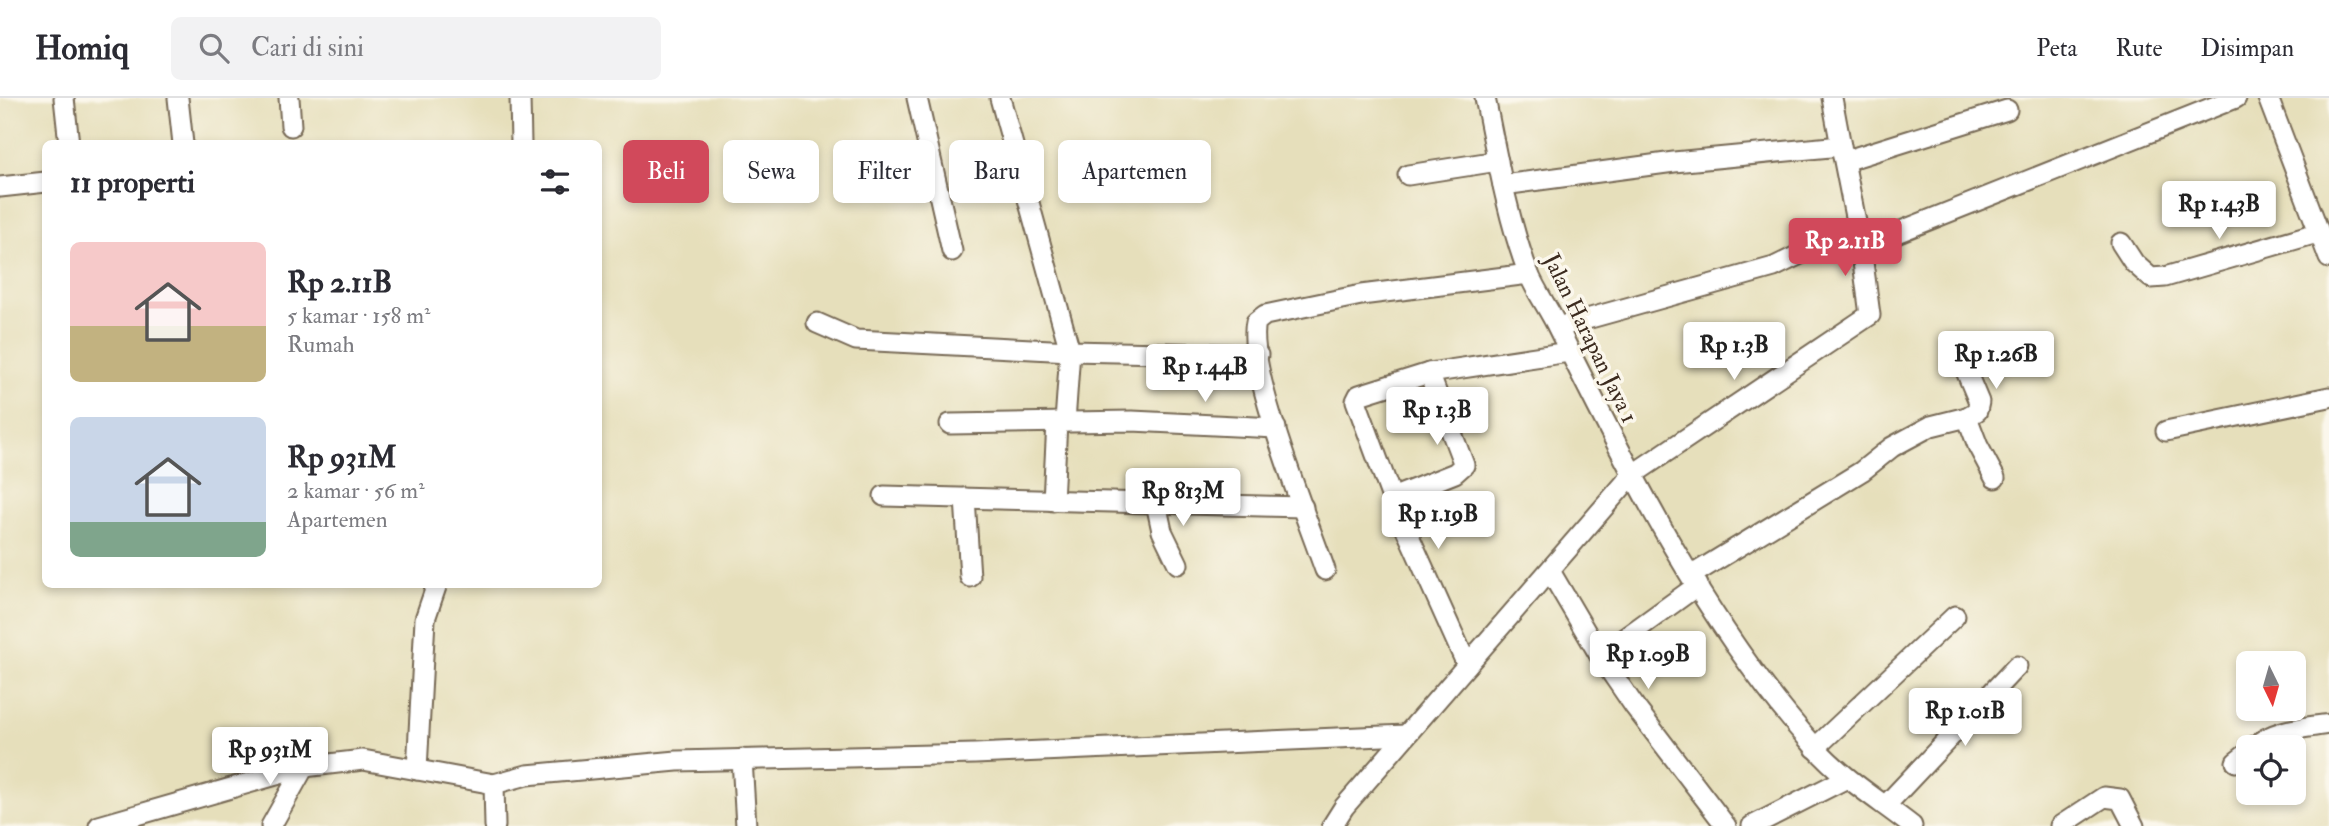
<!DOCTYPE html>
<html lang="id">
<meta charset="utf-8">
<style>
:root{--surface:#fff;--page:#f2f2f3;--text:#2b2b33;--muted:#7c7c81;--line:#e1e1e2;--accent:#d1495b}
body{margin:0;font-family:"IM FELL Double Pica",serif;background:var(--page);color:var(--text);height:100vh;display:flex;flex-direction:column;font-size:26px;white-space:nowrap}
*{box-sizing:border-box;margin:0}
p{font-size:23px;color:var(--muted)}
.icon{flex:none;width:38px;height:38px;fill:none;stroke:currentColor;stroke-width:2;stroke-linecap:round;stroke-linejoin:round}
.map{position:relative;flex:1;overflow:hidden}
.panel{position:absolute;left:42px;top:42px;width:560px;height:448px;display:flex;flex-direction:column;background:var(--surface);border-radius:10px;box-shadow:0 4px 10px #0003}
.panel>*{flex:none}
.top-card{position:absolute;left:623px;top:42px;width:665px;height:63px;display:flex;gap:14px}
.needle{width:46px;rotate:175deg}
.fabs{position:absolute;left:2236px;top:553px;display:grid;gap:14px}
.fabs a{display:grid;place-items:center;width:70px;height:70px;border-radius:10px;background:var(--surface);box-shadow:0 4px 10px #0003;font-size:35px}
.price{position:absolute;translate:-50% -60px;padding:0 16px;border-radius:7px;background:#fff;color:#222;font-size:23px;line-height:46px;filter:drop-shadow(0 2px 4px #0008)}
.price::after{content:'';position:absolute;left:50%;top:42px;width:21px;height:16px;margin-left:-10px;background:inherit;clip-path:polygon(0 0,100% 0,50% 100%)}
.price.active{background:var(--accent);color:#fff}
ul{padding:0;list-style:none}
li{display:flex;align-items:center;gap:21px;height:175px;padding:0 28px}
li span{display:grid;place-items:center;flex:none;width:196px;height:140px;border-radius:10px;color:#555}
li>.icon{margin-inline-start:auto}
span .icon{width:84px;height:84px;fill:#fffc;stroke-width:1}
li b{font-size:30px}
h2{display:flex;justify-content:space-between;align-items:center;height:84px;padding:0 28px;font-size:30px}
.tag{padding:0 24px;border-radius:10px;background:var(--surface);box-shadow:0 4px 10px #0003;font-size:24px;line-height:63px}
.tag.active{background:var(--accent);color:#fff}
header{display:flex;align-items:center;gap:42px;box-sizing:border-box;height:98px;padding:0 35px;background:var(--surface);border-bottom:2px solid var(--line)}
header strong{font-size:33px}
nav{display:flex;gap:38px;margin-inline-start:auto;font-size:24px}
.search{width:490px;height:63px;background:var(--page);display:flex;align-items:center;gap:18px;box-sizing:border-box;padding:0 24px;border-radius:10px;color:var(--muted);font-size:26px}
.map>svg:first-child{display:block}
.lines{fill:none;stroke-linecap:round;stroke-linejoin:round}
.street-casing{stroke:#776955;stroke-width:23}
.street{stroke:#fff;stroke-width:19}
.labels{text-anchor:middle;stroke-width:7;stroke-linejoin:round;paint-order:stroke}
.street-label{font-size:23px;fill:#3b2a1e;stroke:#fbf7ec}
</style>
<header>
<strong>Homiq</strong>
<div class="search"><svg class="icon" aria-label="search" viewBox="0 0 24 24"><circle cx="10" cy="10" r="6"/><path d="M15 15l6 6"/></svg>Cari di sini</div>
<nav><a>Peta</a><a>Rute</a><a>Disimpan</a></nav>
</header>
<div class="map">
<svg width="2329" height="728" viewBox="0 0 2329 728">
<rect width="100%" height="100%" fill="#fbf7ec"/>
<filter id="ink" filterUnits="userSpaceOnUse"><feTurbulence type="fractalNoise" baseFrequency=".0143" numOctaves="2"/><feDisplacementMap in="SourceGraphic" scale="14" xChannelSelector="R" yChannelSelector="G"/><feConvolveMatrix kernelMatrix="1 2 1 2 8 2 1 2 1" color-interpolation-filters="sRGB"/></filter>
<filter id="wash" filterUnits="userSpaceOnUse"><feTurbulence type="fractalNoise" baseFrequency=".00686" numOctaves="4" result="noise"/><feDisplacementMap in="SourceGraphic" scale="28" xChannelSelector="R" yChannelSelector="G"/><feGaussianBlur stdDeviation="1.57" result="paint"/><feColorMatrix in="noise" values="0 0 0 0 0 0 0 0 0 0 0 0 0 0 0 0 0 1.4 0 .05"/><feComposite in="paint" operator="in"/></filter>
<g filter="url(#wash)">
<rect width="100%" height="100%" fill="#e6dfbb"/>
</g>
<g filter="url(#ink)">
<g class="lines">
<defs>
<g id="street">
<path d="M64 0 69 46"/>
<path d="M178 0 183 46"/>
<path d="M289 0 291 28"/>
<path d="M520 0 521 46"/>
<path d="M917 0 952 153"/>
<path d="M1000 0 1070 253 1065 324"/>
<path d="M1485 0C1497 58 1507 119 1528 174 1536 194 1549 211 1558 230 1628 372 1708 530 1814 648 1842 680 1879 702 1912 728"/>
<path d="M1832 0 1843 59"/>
<path d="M2268 0 2329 160"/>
<path d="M1408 77 1498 63"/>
<path d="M1503 87 1674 64 1841 48"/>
<path d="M0 89 46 84"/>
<path d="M2121 145 2134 165 2151 180 2165 179 2317 135"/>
<path d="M817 225 856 242 1070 253 1258 257"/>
<path d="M1558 229 1774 169 1815 149 1839 144 1861 149 2236 0"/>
<path d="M1958 254 1979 304 1977 313 1967 319"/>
<path d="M950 326 1132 323 1276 330"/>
<path d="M2166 333 2329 299"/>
<path d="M884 398 1303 409"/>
<path d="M965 400 970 479"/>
<path d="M1392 400 1455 375 1464 367 1429 275"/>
<path d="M1053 403 1057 324"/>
<path d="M1156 405 1162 433 1178 466"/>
<path d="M1325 472C1308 423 1245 268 1256 224L1265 217 1361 197 1529 176"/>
<path d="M1550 473 1600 558 1635 609 1726 728"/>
<path d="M1692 477 1862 373 1892 349 1931 328 1967 319 1978 348 1995 380"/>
<path d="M1600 558 1698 487"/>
<path d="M1467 567 1392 400 1356 303 1359 297 1429 275 1569 254"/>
<path d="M2254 649C2272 631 2305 630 2329 626"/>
<path d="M1815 650 1955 518"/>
<path d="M742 661 746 728"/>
<path d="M2236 664 2249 654"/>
<path d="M417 672 425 521 437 486"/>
<path d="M1886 707 2017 568"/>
<path d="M99 728 304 669 363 662 494 686"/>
<path d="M271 728 304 669"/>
<path d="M495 728 494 686 527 677 677 663 975 656 1406 637"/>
<path d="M1332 728 1344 709 1632 377 1870 217 1861 149 1844 63 2007 12"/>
<path d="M1752 728 1847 680"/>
<path d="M2060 728 2104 699 2120 701 2134 728"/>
</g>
</defs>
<use href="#street" class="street-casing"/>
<use href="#street" class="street"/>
</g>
</g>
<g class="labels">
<g class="street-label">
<text transform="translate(1591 240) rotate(64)" y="8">Jalan Harapan Jaya 1</text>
</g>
</g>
</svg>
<div class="fabs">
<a><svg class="needle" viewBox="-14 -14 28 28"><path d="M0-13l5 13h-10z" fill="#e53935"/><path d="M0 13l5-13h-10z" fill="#7c7c81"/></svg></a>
<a><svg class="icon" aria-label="locate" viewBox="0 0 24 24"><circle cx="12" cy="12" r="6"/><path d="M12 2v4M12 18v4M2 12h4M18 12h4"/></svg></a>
</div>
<b class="price" style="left:2219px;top:143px">Rp 1.43B</b>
<b class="price active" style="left:1845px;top:180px">Rp 2.11B</b>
<b class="price" style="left:1734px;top:284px">Rp 1.3B</b>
<b class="price" style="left:1996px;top:293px">Rp 1.26B</b>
<b class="price" style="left:1205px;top:306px">Rp 1.44B</b>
<b class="price" style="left:1437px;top:349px">Rp 1.3B</b>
<b class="price" style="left:1183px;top:430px">Rp 813M</b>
<b class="price" style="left:1438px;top:453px">Rp 1.19B</b>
<b class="price" style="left:1648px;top:593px">Rp 1.09B</b>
<b class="price" style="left:1965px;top:650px">Rp 1.01B</b>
<b class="price" style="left:270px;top:689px">Rp 931M</b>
<div class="top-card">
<a class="tag active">Beli</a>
<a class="tag">Sewa</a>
<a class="tag">Filter</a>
<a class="tag">Baru</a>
<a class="tag">Apartemen</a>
</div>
<section class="panel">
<h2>11 properti<svg class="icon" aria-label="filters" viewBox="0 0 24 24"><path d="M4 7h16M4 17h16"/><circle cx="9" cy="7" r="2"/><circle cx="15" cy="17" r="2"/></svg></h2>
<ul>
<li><span style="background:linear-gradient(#f6c9c9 60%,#c2b280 0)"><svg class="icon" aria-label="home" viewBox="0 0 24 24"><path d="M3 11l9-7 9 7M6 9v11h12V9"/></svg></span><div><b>Rp 2.11B</b><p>5 kamar · 158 m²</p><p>Rumah</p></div></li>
<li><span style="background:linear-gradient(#c9d6e8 75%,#7fa58c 0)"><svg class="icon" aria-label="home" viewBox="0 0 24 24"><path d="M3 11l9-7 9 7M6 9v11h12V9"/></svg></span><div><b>Rp 931M</b><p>2 kamar · 56 m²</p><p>Apartemen</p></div></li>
</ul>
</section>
</div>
